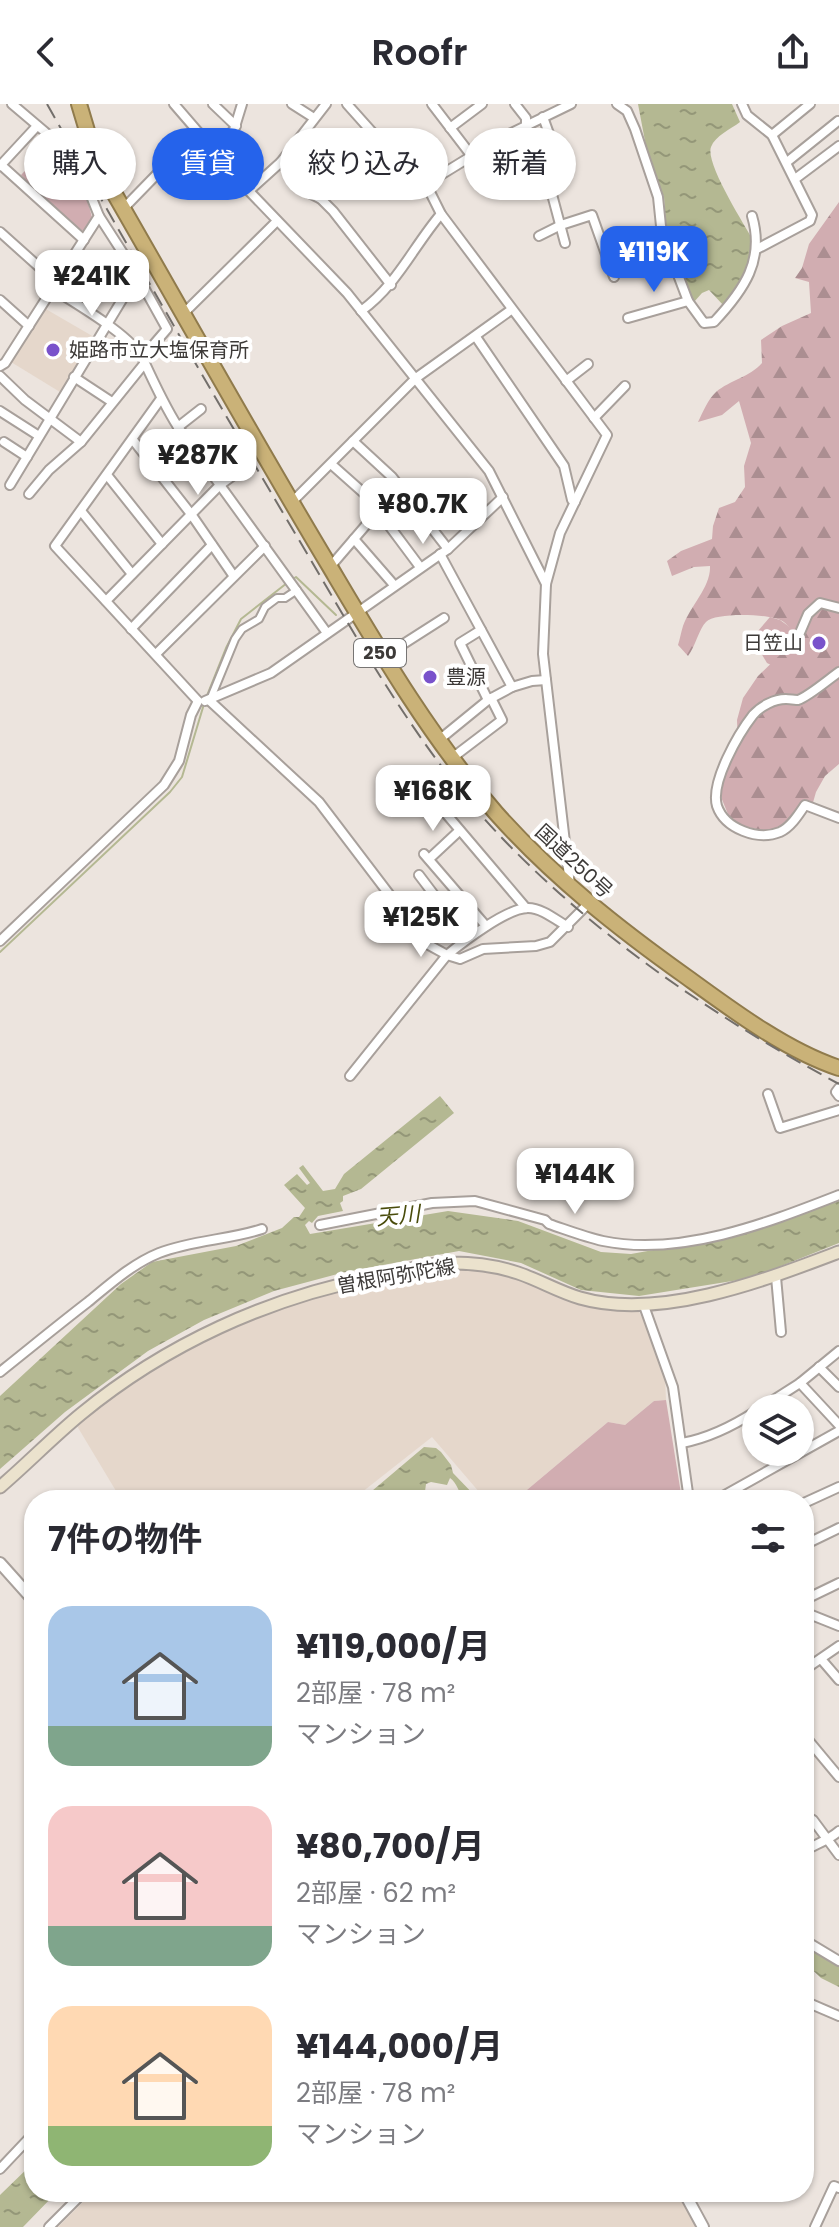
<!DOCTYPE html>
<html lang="ja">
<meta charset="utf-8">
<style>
:root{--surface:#fff;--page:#f2f2f3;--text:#2b2b33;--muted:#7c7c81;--accent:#2563eb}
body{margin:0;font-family:Poppins,"Noto Sans JP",sans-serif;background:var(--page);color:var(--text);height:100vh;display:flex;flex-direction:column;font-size:30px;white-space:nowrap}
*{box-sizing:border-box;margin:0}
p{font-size:26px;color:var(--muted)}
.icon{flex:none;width:44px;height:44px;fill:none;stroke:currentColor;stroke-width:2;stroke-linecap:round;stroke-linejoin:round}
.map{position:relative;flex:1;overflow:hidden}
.sheet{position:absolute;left:24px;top:1386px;width:790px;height:712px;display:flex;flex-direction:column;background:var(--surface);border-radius:32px;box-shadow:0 2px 6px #0004}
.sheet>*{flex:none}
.top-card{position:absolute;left:24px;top:24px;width:792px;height:72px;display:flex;gap:16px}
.tools{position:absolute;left:742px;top:1290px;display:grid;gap:16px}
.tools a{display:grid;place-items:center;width:72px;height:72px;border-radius:50%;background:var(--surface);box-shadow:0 2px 6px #0004;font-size:40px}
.price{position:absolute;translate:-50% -68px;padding:0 18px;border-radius:16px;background:#fff;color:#222;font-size:26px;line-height:52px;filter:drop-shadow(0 2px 4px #0008)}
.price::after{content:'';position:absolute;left:50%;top:48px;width:24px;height:18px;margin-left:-12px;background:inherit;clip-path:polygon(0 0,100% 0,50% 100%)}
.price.on{background:var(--accent);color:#fff}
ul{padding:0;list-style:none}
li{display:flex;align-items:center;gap:24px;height:200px;padding:0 24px}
li span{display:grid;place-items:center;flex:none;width:224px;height:160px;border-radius:24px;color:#555}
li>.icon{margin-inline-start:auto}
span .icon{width:96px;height:96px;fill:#fffc;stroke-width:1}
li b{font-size:34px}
h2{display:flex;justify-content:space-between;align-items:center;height:96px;padding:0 24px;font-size:34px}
.tag{padding:0 28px;border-radius:36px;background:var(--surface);box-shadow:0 2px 6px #0004;font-size:28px;line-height:72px}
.tag.on{background:var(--accent);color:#fff}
header{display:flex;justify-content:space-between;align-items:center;height:104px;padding:0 24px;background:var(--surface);font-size:36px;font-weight:600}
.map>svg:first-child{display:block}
.built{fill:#e5d7cb}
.green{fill:#d1adb1}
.forest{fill:url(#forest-firs)}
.water{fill:url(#water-ripples)}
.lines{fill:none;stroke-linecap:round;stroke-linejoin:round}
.stream{stroke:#b4b892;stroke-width:2}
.pedestrian-casing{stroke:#a8a09b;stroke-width:10}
.minor-casing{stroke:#a8a09b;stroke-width:12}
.tertiary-casing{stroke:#a8a09b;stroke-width:14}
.secondary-casing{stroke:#a8a09b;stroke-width:15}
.trunk-casing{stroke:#907b4c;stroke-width:18}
.pedestrian{stroke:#fff;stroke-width:6}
.minor{stroke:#fff;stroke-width:8}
.tertiary{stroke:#fff;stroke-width:10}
.secondary{stroke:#ebe2cd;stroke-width:11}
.trunk{stroke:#cab278;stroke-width:14}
.rail{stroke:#736f6b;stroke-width:2;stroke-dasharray:16 8;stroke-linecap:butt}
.poi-dot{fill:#7952cb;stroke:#fff;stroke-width:3}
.labels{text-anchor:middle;stroke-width:8;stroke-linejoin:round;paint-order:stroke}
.shield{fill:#fff;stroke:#777574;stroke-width:2}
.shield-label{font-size:18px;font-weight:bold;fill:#3d3a38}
.poi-label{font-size:20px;fill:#3d3a38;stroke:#fff;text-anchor:start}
.street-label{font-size:20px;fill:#3d3a38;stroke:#fff}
.water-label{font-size:22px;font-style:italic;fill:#494c0b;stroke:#fff}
</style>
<header><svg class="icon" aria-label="back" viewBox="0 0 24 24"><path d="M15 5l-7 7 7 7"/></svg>Roofr<svg class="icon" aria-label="share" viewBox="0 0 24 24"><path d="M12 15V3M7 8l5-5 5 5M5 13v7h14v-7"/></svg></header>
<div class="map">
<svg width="839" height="2123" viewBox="0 0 839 2123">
<defs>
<pattern id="forest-firs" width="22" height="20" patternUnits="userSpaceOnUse" patternTransform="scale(2)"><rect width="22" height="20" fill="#d1adb1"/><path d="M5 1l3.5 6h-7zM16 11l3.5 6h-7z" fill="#ab8e91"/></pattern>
<pattern id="water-ripples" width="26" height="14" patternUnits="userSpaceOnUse" patternTransform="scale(2)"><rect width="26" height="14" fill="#b4b892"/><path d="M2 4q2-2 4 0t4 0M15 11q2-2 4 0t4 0" fill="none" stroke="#949778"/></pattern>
</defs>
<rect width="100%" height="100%" fill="#ece4de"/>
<g class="built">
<path d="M44 204 94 233 60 288 11 258Z"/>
<path d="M460 1162 511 1171 582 1199 636 1202 649 1227 665 1273 666 1296 654 1297 625 1321 608 1318 515 1396H486L432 1333 352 1396H108L116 1387 77 1322 97 1303 144 1270 190 1243 263 1210 307 1195 357 1183Z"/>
<path d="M93 2088H679L697 2123H58Z"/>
</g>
<g class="green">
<path d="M50 40 88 98 93 117 85 127 79 126 21 71Z"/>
<path d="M770 513 780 516 791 524 788 543 771 561 767 559 752 534Z"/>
<path d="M666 1296 682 1396H515L608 1318 625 1321 654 1297Z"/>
</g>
<path class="forest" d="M839 98V660L825 672 816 688 812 702 785 724 772 728 732 720 721 693 725 666 738 641 737 616 743 594 758 572 788 543 790 524C787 521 784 517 780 516 768 510 715 508 706 518 699 525 695 543 688 552L678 541C680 535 681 528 683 522 690 502 711 483 710 462L694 463 672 472 667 457 681 447 712 435 713 422 719 404 735 398 745 383 744 362 751 339 739 297 722 311 698 318C703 308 708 295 716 288 730 276 750 273 762 259L761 236 782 222 811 209 809 178 795 174 802 164 809 140Z"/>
<g class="water">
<path d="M638 0H732L740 18C731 25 715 32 711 43 705 59 744 120 753 136 753 158 739 185 724 202L709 186 702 189 694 198H691L667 136 664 93 648 53Z"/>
<path d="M440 992 454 1009 361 1085 343 1092V1097L340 1099 343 1107 318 1112 312 1119 309 1117 305 1121 310 1130 448 1107 518 1117 601 1148 631 1150 742 1130 839 1097V1139L751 1174 639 1192 581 1186 521 1159 459 1147 345 1168 274 1187 204 1216 148 1247 65 1308 0 1365V1292L121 1180 152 1158 236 1142 282 1124 294 1113H299L305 1104 284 1081 297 1070 307 1081 310 1079 299 1064 303 1061 323 1087 335 1085 344 1070Z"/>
<path d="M424 1343 436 1344 441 1348 451 1361 453 1369 479 1396H464C459 1389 457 1379 450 1374L447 1381 431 1378 426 1380 424 1395 374 1396 366 1392Z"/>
<path d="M804 1842 839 1862V1883L821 1874 804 1858Z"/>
<path d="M34 2058V2088H57L23 2123H0V2091Z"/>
</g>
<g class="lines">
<g class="stream">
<path d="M293 475 296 473 336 511"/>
<path d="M206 594 226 544 241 515 287 479"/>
<path d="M0 848 170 688 182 673 204 600"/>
</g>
<defs>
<path id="pedestrian" d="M210 596 235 535 242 525 259 515 265 503 277 494H285L297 486"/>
<g id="minor">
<path d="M174 0 249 87 347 189 489 367 546 480"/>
<path d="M213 0 236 22"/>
<path d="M292 0 314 14"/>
<path d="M347 0 372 28 407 55 426 80 441 110 607 331 560 429 546 480 543 550 570 781"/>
<path d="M432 0 471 51"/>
<path d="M515 0 526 14V21L550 83 565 139"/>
<path d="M617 0 627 7 635 25 658 93 661 122 672 155 688 197 704 219 714 218C744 186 765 156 752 112"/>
<path d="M742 0 747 11 772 31 812 111 810 117 757 145"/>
<path d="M543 13 556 49"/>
<path d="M450 24 482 0"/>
<path d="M372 28 321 95 333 107 391 181"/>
<path d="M772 31 810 0"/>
<path d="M501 34 512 55"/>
<path d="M213 45 234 26 242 0"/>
<path d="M281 58 307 88 321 95"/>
<path d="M787 58 838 17"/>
<path d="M1 61 84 136"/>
<path d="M0 62 37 22"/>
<path d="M795 75 839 42"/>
<path d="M426 80 501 34 571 0"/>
<path d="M249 87 281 58 326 0"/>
<path d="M123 105 198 28"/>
<path d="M99 112 137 171 167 225 142 254"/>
<path d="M0 128 57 179"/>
<path d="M539 132 561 121 592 111 614 173"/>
<path d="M53 185C76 200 131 231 143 255 154 279 164 301 178 323L327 529"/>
<path d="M0 196 29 222"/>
<path d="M361 207C397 181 413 143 441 110"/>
<path d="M183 210 277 117"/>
<path d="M628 214 688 197"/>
<path d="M476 233 564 362 572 396 575 398"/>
<path d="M0 262 5 259 99 112 91 92 51 33 12 0"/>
<path d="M0 272 25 296 81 338"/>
<path d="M74 273 112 298"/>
<path d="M566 277 588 260"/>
<path d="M160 296 55 442 198 597"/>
<path d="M0 307 39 332"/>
<path d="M594 314 625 282"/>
<path d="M178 323 201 305"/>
<path d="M133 336 191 410 233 471"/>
<path d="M353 337 392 373 448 445"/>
<path d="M4 338 27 353"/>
<path d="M198 351 221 335"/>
<path d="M331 360 367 392 420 463"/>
<path d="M107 371 162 440"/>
<path d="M10 381 137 171"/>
<path d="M29 390 49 366 81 338 144 260"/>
<path d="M291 399 416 274 511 206"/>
<path d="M81 407 132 470"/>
<path d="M354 435 394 481"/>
<path d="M440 450 512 583 532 577 546 576"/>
<path d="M330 463 378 407"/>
<path d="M106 497 220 381 245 363"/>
<path d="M131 525 212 441"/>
<path d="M481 526 460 539 488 596"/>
<path d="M799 531 808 510 820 499 839 504"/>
<path d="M157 549 265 442"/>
<path d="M383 553 444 514"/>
<path d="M839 568C829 575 808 593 798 596 797 596 787 595 786 595 774 595 761 602 753 611 739 629 710 678 717 702 725 725 758 737 780 728 791 723 799 710 805 701L839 714"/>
<path d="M205 597 271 569 448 445 503 393"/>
<path d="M210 597 319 698 427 840 447 851C463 838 507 804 528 804 542 804 556 816 568 823"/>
<path d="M439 636 488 596 512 583"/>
<path d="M452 654 502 616 491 594"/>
<path d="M431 692 526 804"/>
<path d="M424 750 486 822"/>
<path d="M429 755 459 727"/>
<path d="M419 771 447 808"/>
<path d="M0 837 164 681 179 657 191 611 198 597"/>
<path d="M350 972 447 851 460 855 483 845 536 842 550 838 588 800"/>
<path d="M839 984 836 988 839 992"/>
<path d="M768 990 780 1024 839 1006"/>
<path d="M320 1121 432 1099 475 1097 545 1116 549 1120C567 1126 585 1133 603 1137 681 1153 767 1119 839 1091"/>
<path d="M776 1173 781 1228"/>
<path d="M643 1199 673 1283 689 1396"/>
<path d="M819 1263 839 1283"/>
<path d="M0 1268C29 1245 58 1221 88 1198 110 1180 132 1160 159 1149 192 1136 229 1136 262 1125"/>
<path d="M800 1279 839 1321"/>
<path d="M761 1304 800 1279 839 1247"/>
<path d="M682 1339C709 1334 733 1322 756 1307"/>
<path d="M716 1396 839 1327"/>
<path d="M804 1399 839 1383"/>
<path d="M804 1441 839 1424"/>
<path d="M804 1496 839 1479"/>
<path d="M804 1508 839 1522"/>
<path d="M821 1555 839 1576"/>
<path d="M804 1566 839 1542"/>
<path d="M804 1631 839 1673"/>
<path d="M804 1711 813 1716 839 1751"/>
<path d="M804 1747C816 1740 829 1736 839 1727"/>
<path d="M804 1836 839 1857"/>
<path d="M804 1897 839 1912"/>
<path d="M0 2065 34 2029"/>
<path d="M49 2123 84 2088"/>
<path d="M815 2123 834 2082 839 2084"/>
</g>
<g id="tertiary">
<path d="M0 1459 34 1497"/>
<path d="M684 2088 703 2123"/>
</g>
<path id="secondary" d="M0 1383C28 1359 53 1333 81 1310 166 1240 268 1194 375 1173 398 1169 430 1158 453 1159 475 1159 497 1162 518 1169 539 1176 559 1188 580 1194 660 1217 765 1176 839 1148"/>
<path id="trunk" d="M79 0 91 40 106 75C181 205 253 335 330 463 381 549 430 633 496 709 553 773 619 825 688 874 732 906 787 947 839 964"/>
</defs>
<use href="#pedestrian" class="pedestrian-casing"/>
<use href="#minor" class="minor-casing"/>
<use href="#tertiary" class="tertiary-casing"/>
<use href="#secondary" class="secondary-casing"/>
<use href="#trunk" class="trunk-casing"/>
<use href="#pedestrian" class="pedestrian"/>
<use href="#minor" class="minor"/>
<use href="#tertiary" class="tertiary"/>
<use href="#secondary" class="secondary"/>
<use href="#trunk" class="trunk"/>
<path class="rail" d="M47 0C130 146 213 291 299 436 360 539 418 646 502 734 599 835 716 914 839 980"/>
</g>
<g class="poi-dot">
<circle cx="53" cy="246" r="8"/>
<circle cx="819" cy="539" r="8"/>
<circle cx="430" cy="573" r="8"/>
</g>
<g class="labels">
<rect class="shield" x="354" y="535" width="52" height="28" rx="6"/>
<g class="shield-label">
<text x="380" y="555">250</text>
</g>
<g class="poi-label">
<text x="69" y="253">姫路市立大塩保育所</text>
<text x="803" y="546" text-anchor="end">日笠山</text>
<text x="446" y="580">豊源</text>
</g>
<g class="street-label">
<text transform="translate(574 757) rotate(43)" y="7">国道250号</text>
<text transform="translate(396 1172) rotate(-10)" y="7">曽根阿弥陀線</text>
</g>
<g class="water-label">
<text transform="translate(398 1111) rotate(-5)" y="8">天川</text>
</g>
</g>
</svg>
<div class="tools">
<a><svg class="icon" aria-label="layers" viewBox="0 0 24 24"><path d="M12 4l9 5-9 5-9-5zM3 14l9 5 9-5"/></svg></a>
</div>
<b class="price on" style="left:654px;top:190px">¥119K</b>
<b class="price" style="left:92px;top:214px">¥241K</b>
<b class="price" style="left:198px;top:393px">¥287K</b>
<b class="price" style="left:423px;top:442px">¥80.7K</b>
<b class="price" style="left:433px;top:729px">¥168K</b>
<b class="price" style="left:421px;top:855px">¥125K</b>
<b class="price" style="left:575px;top:1112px">¥144K</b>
<div class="top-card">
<a class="tag">購入</a>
<a class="tag on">賃貸</a>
<a class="tag">絞り込み</a>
<a class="tag">新着</a>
</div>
<section class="sheet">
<h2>7件の物件<svg class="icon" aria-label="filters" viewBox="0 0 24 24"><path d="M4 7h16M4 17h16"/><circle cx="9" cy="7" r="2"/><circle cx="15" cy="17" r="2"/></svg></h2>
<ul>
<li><span style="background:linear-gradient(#a9c7e8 75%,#7fa58c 0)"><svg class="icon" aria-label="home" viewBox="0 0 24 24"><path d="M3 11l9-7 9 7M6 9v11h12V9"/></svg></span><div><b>¥119,000/月</b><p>2部屋 · 78 m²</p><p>マンション</p></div></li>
<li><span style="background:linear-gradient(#f6c9c9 75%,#7fa58c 0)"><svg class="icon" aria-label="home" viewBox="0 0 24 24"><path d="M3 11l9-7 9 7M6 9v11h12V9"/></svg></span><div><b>¥80,700/月</b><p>2部屋 · 62 m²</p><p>マンション</p></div></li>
<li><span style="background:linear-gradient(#ffd9b3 75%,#8fb573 0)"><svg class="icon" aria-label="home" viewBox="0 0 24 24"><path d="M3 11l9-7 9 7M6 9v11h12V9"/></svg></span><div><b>¥144,000/月</b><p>2部屋 · 78 m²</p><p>マンション</p></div></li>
</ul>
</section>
</div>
